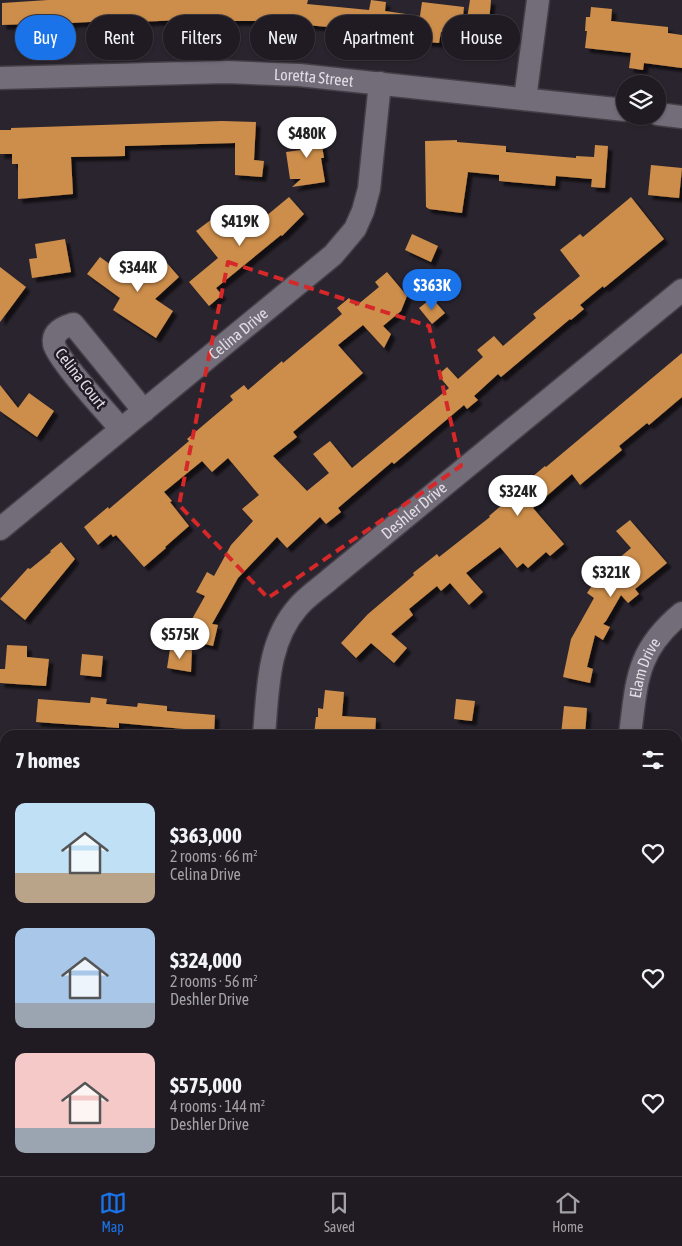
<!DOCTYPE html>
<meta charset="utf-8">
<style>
:root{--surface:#201b22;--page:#2d282f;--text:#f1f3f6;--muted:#a2a1a5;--line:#3d3940;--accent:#1a73e8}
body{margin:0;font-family:"Asap Condensed",sans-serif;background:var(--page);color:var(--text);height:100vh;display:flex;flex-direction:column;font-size:19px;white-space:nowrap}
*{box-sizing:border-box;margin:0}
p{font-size:16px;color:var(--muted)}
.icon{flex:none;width:28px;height:28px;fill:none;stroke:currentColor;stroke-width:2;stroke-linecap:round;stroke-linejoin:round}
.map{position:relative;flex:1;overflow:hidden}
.panel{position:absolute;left:0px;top:730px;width:682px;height:446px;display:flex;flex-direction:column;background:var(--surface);border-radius:15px 15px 0 0;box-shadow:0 1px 4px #0004,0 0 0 1px var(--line)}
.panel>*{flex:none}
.hud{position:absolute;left:15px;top:15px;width:652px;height:45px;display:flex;gap:10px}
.tools{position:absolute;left:616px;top:75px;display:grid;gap:10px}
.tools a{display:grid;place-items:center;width:50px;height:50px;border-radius:50%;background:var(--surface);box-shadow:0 1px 4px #0004,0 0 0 1px var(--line);font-size:25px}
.price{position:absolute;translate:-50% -42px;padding:0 11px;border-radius:18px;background:#fff;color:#222;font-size:16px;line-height:32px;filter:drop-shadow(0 1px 2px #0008)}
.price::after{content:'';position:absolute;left:50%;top:30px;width:15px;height:11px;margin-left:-8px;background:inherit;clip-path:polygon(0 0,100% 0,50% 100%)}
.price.current{background:var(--accent);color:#fff}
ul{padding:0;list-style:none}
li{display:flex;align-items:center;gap:15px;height:125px;padding:0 15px}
li span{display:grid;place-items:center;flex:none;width:140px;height:100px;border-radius:10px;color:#555}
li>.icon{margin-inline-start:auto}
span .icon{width:60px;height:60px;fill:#fffc;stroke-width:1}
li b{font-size:21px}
h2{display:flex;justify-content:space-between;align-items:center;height:60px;padding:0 15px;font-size:21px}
.pill{padding:0 18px;border-radius:22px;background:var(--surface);box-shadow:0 1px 4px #0004,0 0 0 1px var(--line);font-size:18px;line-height:45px}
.pill.current{background:var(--accent);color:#fff}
.dock{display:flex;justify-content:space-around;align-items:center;height:70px;border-top:1px solid var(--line);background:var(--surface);font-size:14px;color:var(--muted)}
.dock a{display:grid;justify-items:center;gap:2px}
.dock .current{color:var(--accent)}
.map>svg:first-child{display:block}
.green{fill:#2b5533}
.building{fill:#cd8e4b;filter:url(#shadow)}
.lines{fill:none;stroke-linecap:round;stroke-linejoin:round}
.minor-casing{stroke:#443f47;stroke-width:25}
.minor{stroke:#736c79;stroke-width:22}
.marked{fill:none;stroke:#d62828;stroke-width:4;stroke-dasharray:10 6;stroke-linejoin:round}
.labels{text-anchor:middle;stroke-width:5;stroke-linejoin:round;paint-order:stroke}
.street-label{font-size:16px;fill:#e1dde4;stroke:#201a25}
</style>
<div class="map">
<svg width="682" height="1176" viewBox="0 0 682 1176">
<defs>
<filter id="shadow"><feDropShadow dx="4.5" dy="4.5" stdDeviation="1" flood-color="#0009"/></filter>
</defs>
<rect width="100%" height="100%" fill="#2a242e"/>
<g class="green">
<path d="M0 776 5 777V847H0Z"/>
<path d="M678 836H682V911L678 910Z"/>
<path d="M0 863H5V1171H678V929L682 930V1176H0Z"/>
</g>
<g class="building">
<path d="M48 0H308L307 4 369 10 371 0 386 2 385 11 420 16 422 2 464 7 461 34 441 32 439 43 417 41 418 38 351 29 261 21H216V24H186L185 20 108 23V21L71 23V29H57L56 23 2 25V3Z"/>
<path d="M470 0H491L489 22 467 19Z"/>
<path d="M591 7 612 9 611 21 668 27V33L682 35V68L644 63 643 70 629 68 631 53 585 48 587 31H585L586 17H590Z"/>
<path d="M222 121 256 122 254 160 264 161 262 177 235 175V143L125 146V156L71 157 73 194 18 199V164H12V154H0V130H11V128Z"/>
<path d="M319 127 324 158H321L325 182 292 187 301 179H290L286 152 300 150 297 131Z"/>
<path d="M457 140V142L506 146V152L576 158V156L594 157 595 145 608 146 605 188 591 187 592 179 556 176 555 186 499 181V175L468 172 462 213 429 209 426 207 425 141Z"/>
<path d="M651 165 682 168 679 198 648 195Z"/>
<path d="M289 197 304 214 282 236 281 235 216 288 222 295 209 306 189 282 218 258 196 231 212 219 220 228 224 225 237 240Z"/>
<path d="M631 197 664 239 604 288 603 286 580 305 584 309 571 320 570 319 501 377 498 374 474 396 478 400 467 409 464 405 394 464 392 462 338 508 341 512 326 524 320 517 287 548 277 537 238 578 212 624 218 625 213 646 184 639 189 618 192 619 205 596 196 592 207 572 214 576 231 545 253 521 242 509 259 495 228 458 212 472 202 461 164 492 172 501 170 502 189 526 165 547 166 548 144 567 116 535 113 537 111 534 98 545 84 527 108 507 109 509 189 441 187 439 233 400 230 396 244 385 248 390 282 361 283 363 342 314 337 308 349 298 356 306 379 287 375 282 387 272 407 296 401 311 383 326 391 334 384 348 363 325 338 345 363 373 293 432 297 437 273 456 307 491 329 473 313 454 330 441 352 468 449 388 438 375 447 367 458 379 483 357 477 350 494 336 503 346 536 318 533 314 580 276 560 250 580 234 583 237Z"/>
<path d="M412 234 438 246 431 262 405 250Z"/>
<path d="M65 239 71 272 32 278 29 259 37 258 35 244Z"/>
<path d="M100 257 122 273 127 263 146 275 154 268 156 270 166 262 179 277 155 299 173 311 156 338 113 310 120 298 87 274Z"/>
<path d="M0 267 26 287 0 322Z"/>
<path d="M432 298 445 313 432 324 419 308Z"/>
<path d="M682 353V397L649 425 647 423 619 446 622 450 580 485 572 474 533 508 564 544 550 556 546 552 528 568 523 563 517 568 500 547 466 573 483 592 469 605 450 583 441 591 437 586 409 609 413 615 391 634 407 648 394 663 371 643 356 658 341 643 368 614 414 575 413 573 437 554 439 557 490 517 489 516 502 505 499 501 510 492 512 494 545 466 546 467Z"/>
<path d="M0 385 18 408 29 393 54 411 37 437 0 411Z"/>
<path d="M630 520 667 563 635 589 639 594 628 603 621 595 606 621 603 624 610 627 603 640 595 635 587 667 593 669 590 683 563 677 571 639 594 598 587 593 599 575 631 548 616 531Z"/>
<path d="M61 542 75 559 25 620 0 599 28 568 30 569 51 552 50 551Z"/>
<path d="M7 645 27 646V657L49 659 46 686 0 683V669H5Z"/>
<path d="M170 649H192L191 672 167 668Z"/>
<path d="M82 654 103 656 101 677 80 675Z"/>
<path d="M325 690 344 692 342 716 376 718 375 735H314L316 717H318V708L323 709Z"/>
<path d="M91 697 107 699 106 704 137 707 138 703 167 706V711L215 715 214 735H184V729L119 723V728L36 722 38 699 90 703Z"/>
<path d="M456 699 475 701 472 721 454 719Z"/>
<path d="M564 706 587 708 585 735H561Z"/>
</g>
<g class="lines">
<defs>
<g id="minor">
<path id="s1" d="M0 78 226 72 299 75 625 110"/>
<path d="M525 99 538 0"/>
<path d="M658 114 682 117"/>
<path d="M121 429C109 415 57 359 54 344 52 332 63 327 73 324L144 411"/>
<path id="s2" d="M0 529 333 255 355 229 363 211 369 189 380 83"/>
<path id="s3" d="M264 735C268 691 267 642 298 607 307 596 320 588 330 579L682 290"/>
<path id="s4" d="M630 735C637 680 636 651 682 613"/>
<path d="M0 765H5"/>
<path d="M678 824 682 825"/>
<path d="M0 852 5 853"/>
<path d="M678 918 682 919"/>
</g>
</defs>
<use href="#minor" class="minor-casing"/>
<use href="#minor" class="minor"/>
</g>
<path class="marked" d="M228 262 429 326 461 466 268 598 179 505Z"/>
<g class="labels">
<g class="street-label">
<text dy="6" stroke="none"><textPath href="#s1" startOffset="314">Loretta Street</textPath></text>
<text dy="6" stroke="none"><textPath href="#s2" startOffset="308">Celina Drive</textPath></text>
<text transform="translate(81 378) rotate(52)" y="6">Celina Court</text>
<text dy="6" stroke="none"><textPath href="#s3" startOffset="286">Deshler Drive</textPath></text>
<text dy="6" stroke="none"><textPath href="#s4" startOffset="69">Elam Drive</textPath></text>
</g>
</g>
</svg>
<div class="tools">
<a><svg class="icon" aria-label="layers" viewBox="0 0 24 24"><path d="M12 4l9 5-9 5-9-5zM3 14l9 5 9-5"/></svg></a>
</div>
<b class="price" style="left:307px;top:159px">$480K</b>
<b class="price" style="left:240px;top:247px">$419K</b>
<b class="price" style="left:138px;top:293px">$344K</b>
<b class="price current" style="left:432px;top:311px">$363K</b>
<b class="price" style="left:518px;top:517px">$324K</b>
<b class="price" style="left:611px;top:598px">$321K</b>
<b class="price" style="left:180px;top:660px">$575K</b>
<div class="hud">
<a class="pill current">Buy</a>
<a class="pill">Rent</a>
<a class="pill">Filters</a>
<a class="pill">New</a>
<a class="pill">Apartment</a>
<a class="pill">House</a>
</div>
<section class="panel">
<h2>7 homes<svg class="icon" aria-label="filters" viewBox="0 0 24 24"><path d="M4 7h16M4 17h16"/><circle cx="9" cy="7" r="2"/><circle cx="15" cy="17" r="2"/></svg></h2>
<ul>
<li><span style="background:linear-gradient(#bfe0f5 70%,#b9a48a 0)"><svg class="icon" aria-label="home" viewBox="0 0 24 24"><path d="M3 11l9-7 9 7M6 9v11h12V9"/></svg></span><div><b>$363,000</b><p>2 rooms · 66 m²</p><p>Celina Drive</p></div><svg class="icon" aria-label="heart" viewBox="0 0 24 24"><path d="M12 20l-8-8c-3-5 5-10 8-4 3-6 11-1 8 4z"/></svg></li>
<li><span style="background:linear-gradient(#a9c7e8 75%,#9aa5b1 0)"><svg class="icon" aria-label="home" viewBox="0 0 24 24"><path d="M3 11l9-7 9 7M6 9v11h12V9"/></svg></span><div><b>$324,000</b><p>2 rooms · 56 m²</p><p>Deshler Drive</p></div><svg class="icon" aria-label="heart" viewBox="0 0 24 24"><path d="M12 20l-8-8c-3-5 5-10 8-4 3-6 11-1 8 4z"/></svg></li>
<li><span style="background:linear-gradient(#f6c9c9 75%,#9aa5b1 0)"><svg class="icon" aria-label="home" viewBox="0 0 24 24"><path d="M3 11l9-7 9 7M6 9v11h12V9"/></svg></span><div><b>$575,000</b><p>4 rooms · 144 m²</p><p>Deshler Drive</p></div><svg class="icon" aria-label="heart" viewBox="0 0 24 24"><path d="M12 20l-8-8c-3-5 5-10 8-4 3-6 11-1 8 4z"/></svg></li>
</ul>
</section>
</div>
<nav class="dock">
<a class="current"><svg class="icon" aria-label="map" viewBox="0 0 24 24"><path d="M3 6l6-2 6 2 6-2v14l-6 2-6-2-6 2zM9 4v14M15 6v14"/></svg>Map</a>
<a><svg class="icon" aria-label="saved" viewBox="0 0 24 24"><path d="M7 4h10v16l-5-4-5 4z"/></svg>Saved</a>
<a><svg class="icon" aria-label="home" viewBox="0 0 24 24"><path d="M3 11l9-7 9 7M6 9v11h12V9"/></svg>Home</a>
</nav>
